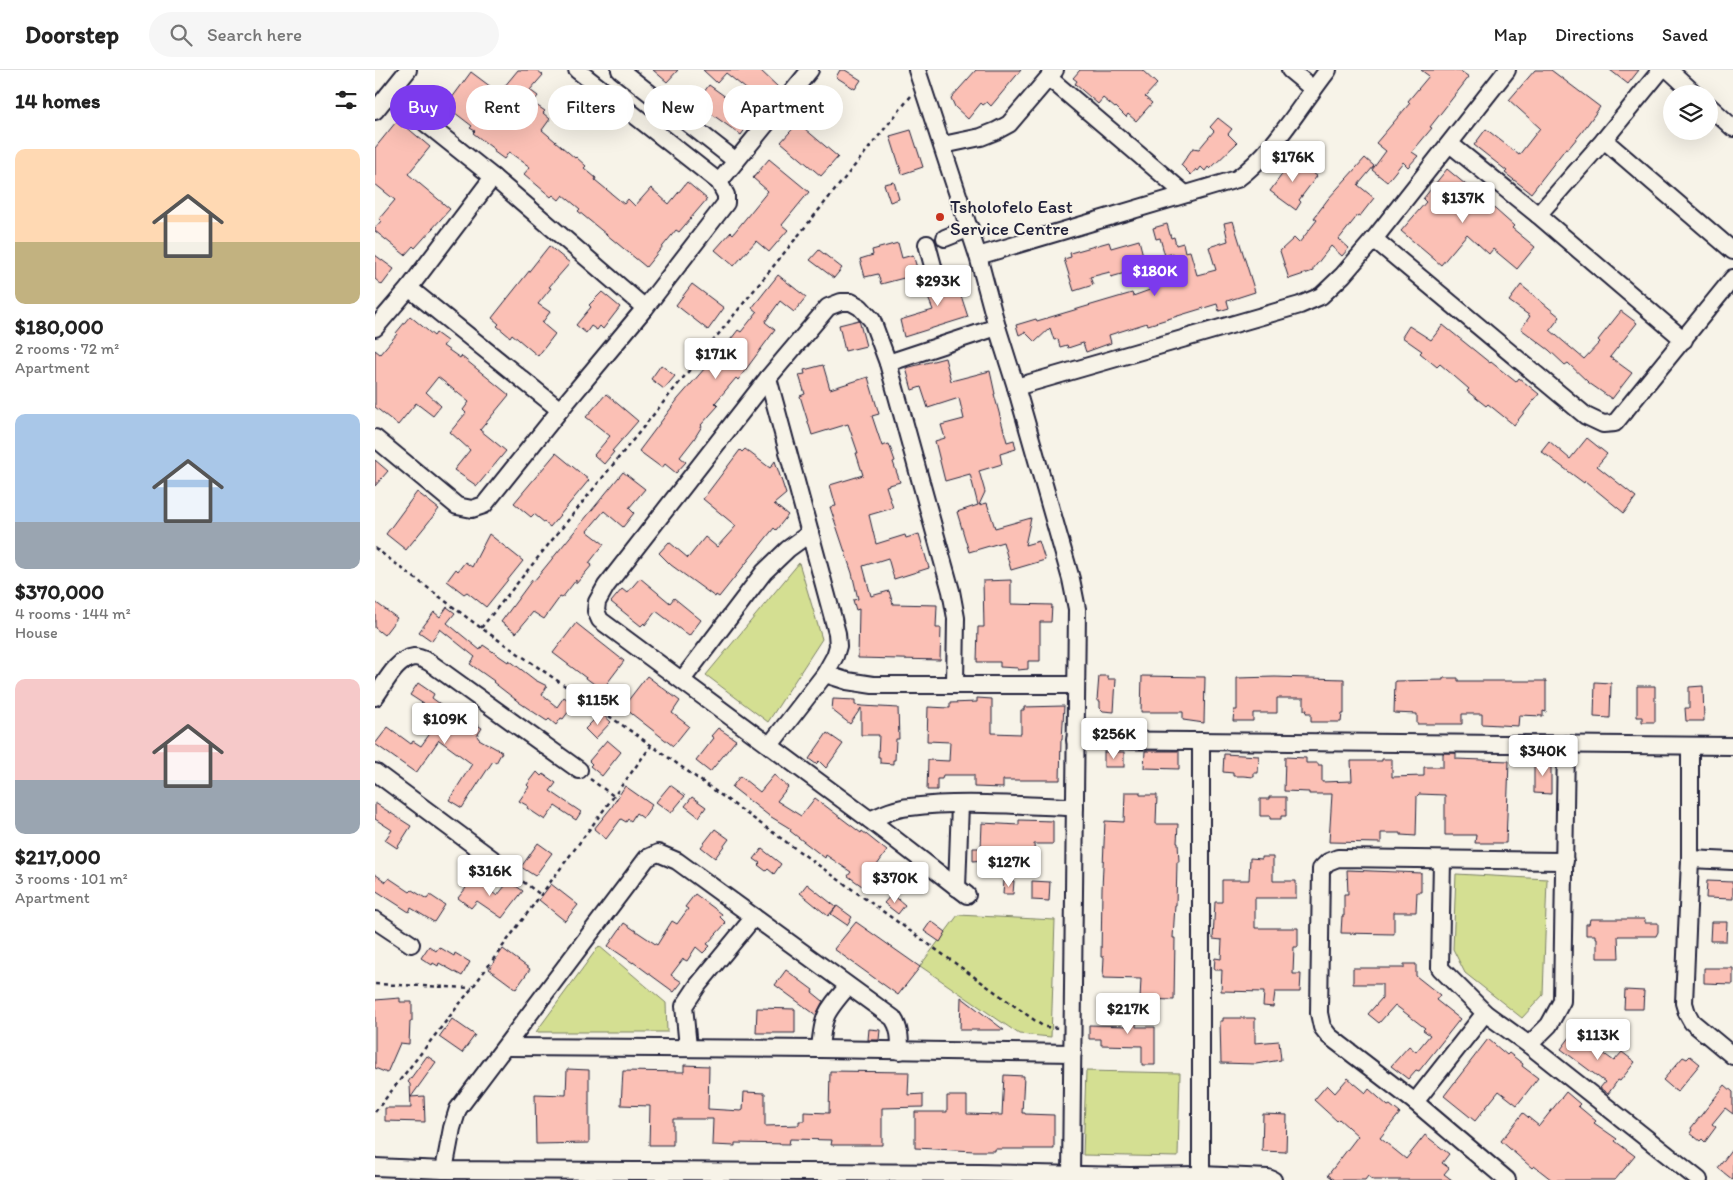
<!DOCTYPE html>
<meta charset="utf-8">
<style>
:root{--surface:#fff;--page:#f6f6f6;--text:#222;--muted:#767676;--line:#e0e0e0;--accent:#7c3aed}
body{margin:0;font-family:Itim,sans-serif;background:var(--page);color:var(--text);height:100vh;display:flex;flex-direction:column;font-size:19px;white-space:nowrap}
*{box-sizing:border-box;margin:0}
p{font-size:16px;color:var(--muted)}
.icon{flex:none;width:28px;height:28px;fill:none;stroke:currentColor;stroke-width:2;stroke-linecap:round;stroke-linejoin:round}
.map{position:relative;flex:1;overflow:hidden}
.details{display:flex;flex-direction:column;background:var(--surface);width:375px}
.details>*{flex:none}
.guide{position:absolute;left:15px;top:15px;width:475px;height:45px;display:flex;gap:10px}
.controls{position:absolute;left:1288px;top:15px;display:grid;gap:10px}
.controls a{display:grid;place-items:center;width:55px;height:55px;border-radius:50%;background:var(--surface);box-shadow:0 5px 20px #0002;font-size:25px}
.price{position:absolute;translate:-50% -42px;padding:0 11px;border-radius:5px;background:#fff;color:#222;font-size:16px;line-height:32px;filter:drop-shadow(0 1px 2px #0008)}
.price::after{content:'';position:absolute;left:50%;top:30px;width:15px;height:11px;margin-left:-8px;background:inherit;clip-path:polygon(0 0,100% 0,50% 100%)}
.price.current{background:var(--accent);color:#fff}
ul{padding:0;list-style:none}
li{display:grid;align-content:center;gap:10px;height:265px;padding:0 15px}
li span{display:grid;place-items:center;height:155px;border-radius:10px;color:#555}
li>.icon{margin-inline-start:auto}
span .icon{width:90px;height:90px;fill:#fffc;stroke-width:1}
li b{font-size:21px}
h2{display:flex;justify-content:space-between;align-items:center;height:60px;padding:0 15px;font-size:21px}
.chip{padding:0 18px;border-radius:22px;background:var(--surface);box-shadow:0 5px 20px #0002;font-size:18px;line-height:45px}
.chip.current{background:var(--accent);color:#fff}
header{display:flex;align-items:center;gap:30px;box-sizing:border-box;height:70px;padding:0 25px;background:var(--surface);border-bottom:1px solid var(--line)}
header strong{font-size:24px}
nav{display:flex;gap:28px;margin-inline-start:auto;font-size:18px}
.search{width:350px;height:45px;background:var(--page);display:flex;align-items:center;gap:12px;box-sizing:border-box;padding:0 18px;border-radius:28px;color:var(--muted);font-size:19px}
main{display:flex;flex:1;min-height:0}
.map>svg:first-child{display:block}
.green{fill:#d4df92;stroke:#7b8066}
.building{fill:#fbc0b5;stroke:#22223b}
.lines{fill:none;stroke-linecap:round;stroke-linejoin:round}
.minor-casing{stroke:#22223b;stroke-width:20}
.path{stroke:#22223b;stroke-width:2.5;stroke-dasharray:4 4;stroke-linecap:butt}
.minor{stroke:#f7f3e8;stroke-width:16}
.poi-dot{fill:#c8321e;stroke:#f7f3e8;stroke-width:2}
.labels{text-anchor:middle;stroke-width:4;stroke-linejoin:round;paint-order:stroke}
.poi-label{font-size:19px;fill:#22223b;stroke:#f7f3e8;text-anchor:start}
</style>
<header>
<strong>Doorstep</strong>
<div class="search"><svg class="icon" aria-label="search" viewBox="0 0 24 24"><circle cx="10" cy="10" r="6"/><path d="M15 15l6 6"/></svg>Search here</div>
<nav><a>Map</a><a>Directions</a><a>Saved</a></nav>
</header>
<main>
<section class="details">
<h2>14 homes<svg class="icon" aria-label="filters" viewBox="0 0 24 24"><path d="M4 7h16M4 17h16"/><circle cx="9" cy="7" r="2"/><circle cx="15" cy="17" r="2"/></svg></h2>
<ul>
<li><span style="background:linear-gradient(#ffd9b3 60%,#c2b280 0)"><svg class="icon" aria-label="home" viewBox="0 0 24 24"><path d="M3 11l9-7 9 7M6 9v11h12V9"/></svg></span><div><b>$180,000</b><p>2 rooms · 72 m²</p><p>Apartment</p></div></li>
<li><span style="background:linear-gradient(#a9c7e8 70%,#9aa5b1 0)"><svg class="icon" aria-label="home" viewBox="0 0 24 24"><path d="M3 11l9-7 9 7M6 9v11h12V9"/></svg></span><div><b>$370,000</b><p>4 rooms · 144 m²</p><p>House</p></div></li>
<li><span style="background:linear-gradient(#f6c9c9 65%,#9aa5b1 0)"><svg class="icon" aria-label="home" viewBox="0 0 24 24"><path d="M3 11l9-7 9 7M6 9v11h12V9"/></svg></span><div><b>$217,000</b><p>3 rooms · 101 m²</p><p>Apartment</p></div></li>
</ul>
</section>
<div class="map">
<svg width="1358" height="1110" viewBox="0 0 1358 1110">
<rect width="100%" height="100%" fill="#f7f3e8"/>
<filter id="ink" filterUnits="userSpaceOnUse"><feTurbulence type="fractalNoise" baseFrequency=".02" numOctaves="2"/><feDisplacementMap in="SourceGraphic" scale="10" xChannelSelector="R" yChannelSelector="G"/><feConvolveMatrix kernelMatrix="1 2 1 2 8 2 1 2 1" color-interpolation-filters="sRGB"/></filter>
<g filter="url(#ink)">
<g class="green">
<path d="M424 493 447 569 393 652 331 605Z"/>
<path d="M1081 804 1172 809 1168 925 1147 948 1090 903 1078 879Z"/>
<path d="M583 845 680 850 676 967 644 964 545 896Z"/>
<path d="M224 876 291 933 292 962H161Z"/>
<path d="M711 1001 805 1003 803 1087 708 1085Z"/>
</g>
<g class="building">
<path d="M143 0H162L168 5 155 20 163 26 158 33 170 41 168 43 175 49 167 60 200 88 201 87 211 96 209 98 221 108 220 110 249 134 253 129 260 136 276 118 294 134 312 112 332 129 304 162 301 160 271 197 209 146 203 141 205 139 188 125 184 130 178 125 176 127 149 104 155 97 134 82 129 89 118 81 120 80 98 63 100 61 95 58 97 56 71 36 96 2 124 23Z"/>
<path d="M278 0H303L292 12Z"/>
<path d="M328 0H385L403 17 376 45 379 47 366 65 321 33 334 15 362 35 375 22 351 3 342 13Z"/>
<path d="M465 0H470L486 10 480 19 461 7Z"/>
<path d="M601 0H646L616 36 612 32 608 35 606 33 593 49 580 37 576 28Z"/>
<path d="M705 0H767L782 14 770 27 777 33 761 51 753 44 751 47 741 37 740 38 728 28 723 34 700 14 702 11 698 8Z"/>
<path d="M1046 0H1084L1094 7 1055 57 1057 58 1037 82 1043 86 1033 97 1028 92 1012 112 997 100 1011 81 1001 73 1035 33 1033 31 1054 6Z"/>
<path d="M1160 0H1176L1225 37 1207 62 1193 79 1191 78 1156 123 1130 103 1132 101 1099 75 1111 59 1144 85 1165 58 1134 30Z"/>
<path d="M1235 0H1264L1253 14Z"/>
<path d="M843 48 857 59 853 64 862 73 835 99 833 97 830 101 826 97 823 101 821 99 816 105 806 95 818 78 824 79 839 61 835 57Z"/>
<path d="M21 52 27 57 29 55 55 77 33 104 75 139 40 178 38 176 30 185 0 161V158L6 151 4 149 20 130 0 114V78Z"/>
<path d="M423 53 463 87 446 106 406 72Z"/>
<path d="M536 60 548 97 527 104 515 66Z"/>
<path d="M913 86 942 106 924 130 926 132 921 140 895 121 911 99 906 96Z"/>
<path d="M990 88 999 96 983 115 999 128 985 146 983 145 964 169 974 178 967 186 956 176 938 199V201L914 209 905 181 919 168 924 173 942 150 939 148 953 129Z"/>
<path d="M394 89 434 122 407 155 413 160 394 182 381 171 359 196 340 180 356 162 358 164 393 121 378 108Z"/>
<path d="M1072 99 1121 140 1139 156 1137 158 1160 177 1142 199 1118 179 1114 184 1092 164 1066 195 1026 161 1051 132 1048 129Z"/>
<path d="M519 112 524 129 515 132 509 114Z"/>
<path d="M858 151 880 222 852 231 854 238 844 241 842 234 773 255 772 253 734 265 736 273 711 282 708 273 693 278 692 275 685 277 683 269 679 270 675 258 660 272 650 262 644 265 641 255 661 249 662 251 757 223 758 226 805 209 798 183 790 186 785 168 781 169 778 158 792 154 796 168 799 167 801 175 808 173 810 182 815 181 822 205 841 200 834 177 853 171 849 153Z"/>
<path d="M764 170 771 197 736 207 735 202 715 207 718 215 699 221 689 189 696 187 695 183 734 172 736 178Z"/>
<path d="M523 173 527 188 538 185 544 204 506 214 503 204 490 207 485 189 498 185 497 180Z"/>
<path d="M174 176 195 193 174 217 176 218 163 234 175 242 167 253 180 264 163 286 137 264 135 267 122 256 124 254 117 248Z"/>
<path d="M444 180 467 198 459 208 435 190Z"/>
<path d="M0 185 19 199 7 215 0 209Z"/>
<path d="M579 204 593 247 529 267 525 250 558 240 548 215Z"/>
<path d="M403 205 431 227 419 242 405 231 390 252 400 260 363 310 361 308 340 333 343 336 326 355 327 356 319 369 305 387 311 392 301 403 290 394 287 398 264 381 303 329 337 290 336 288 346 276 349 278 363 260 366 262 382 242 377 238Z"/>
<path d="M317 214 349 238 333 260 301 235Z"/>
<path d="M1146 215 1185 247 1175 260 1209 289 1225 272 1223 270 1246 241 1262 253 1235 287 1257 303 1237 329 1214 313 1193 293 1190 295 1174 280 1146 259 1155 246 1134 231Z"/>
<path d="M227 222 245 237 228 259 225 256 222 260 216 256 211 263 201 255 216 237 214 235Z"/>
<path d="M35 246 59 266 61 263 72 271 68 276 85 288 86 286 134 325 105 360 131 381 102 416 79 400 95 380 75 362 91 343 88 340 94 332 63 307 51 322 66 336 58 346 41 333 23 355 0 337V280L5 284 22 264 21 263Z"/>
<path d="M484 250 491 276 470 281 464 255Z"/>
<path d="M1068 255 1115 293 1116 292 1141 312 1144 308 1164 324 1139 355 1113 334 1111 336 1092 321 1094 319 1065 294 1062 297 1045 283 1047 281 1027 267 1034 256 1056 270Z"/>
<path d="M570 288 576 311 615 301 620 324H619L632 372 639 370 641 379 625 384 627 394 604 401 610 422 604 435 612 433 620 458 656 448 650 475 664 471 670 490 636 500 628 472 594 482 582 442 603 435 595 404 570 411 560 371 570 368 566 355 589 349 584 328 553 338 546 317 537 320 531 298Z"/>
<path d="M286 295 300 306 289 319 276 309Z"/>
<path d="M448 295 455 319 493 307 504 344 497 346 507 376 514 374 520 391 518 392 525 412 511 416 518 438 494 445 501 474 530 465 531 468 544 464 554 498 519 509 513 488 488 496 496 526 514 521 518 534 562 535 561 558H566L565 590 483 588 484 539 481 540 478 530 483 529 477 503 455 437 461 436 455 415 488 405 481 383H483L473 354 437 365 425 326 430 324 424 305 430 304 429 300Z"/>
<path d="M231 324 263 351 237 381 239 382 229 394 219 385 235 366 211 347Z"/>
<path d="M1212 368 1232 384 1222 396 1261 427 1249 443 1210 411 1209 413 1166 381 1174 371 1195 389Z"/>
<path d="M370 379 395 398 400 391 411 424 399 434 413 445 401 460 399 458 344 527 341 525 340 527 296 495 284 483 294 472 313 488 330 467 342 477 361 456 328 429 365 380 367 382Z"/>
<path d="M181 383 214 410 175 457 159 444 156 447 139 433Z"/>
<path d="M0 390 13 401 0 416Z"/>
<path d="M248 402 270 419 254 438 259 443 248 457 229 441 212 461 229 474 214 493 217 495 201 514V510L187 528 185 527 169 549 158 542 141 563 126 552 157 510 159 511Z"/>
<path d="M42 422 64 439 31 480 11 464Z"/>
<path d="M114 464 148 491 111 537 92 522 89 524 72 511 81 499 83 501 90 492 97 497Z"/>
<path d="M265 508 295 533 299 528 326 550 314 566 281 541 270 555 269 553 266 556 236 532 247 519 252 523Z"/>
<path d="M636 510V534L677 535 676 552H665V591H653V599L643 600V598L625 597V592H602L603 557H609L608 511Z"/>
<path d="M0 532 22 548 9 565 0 558Z"/>
<path d="M72 537 80 543 72 553 105 580 108 575 133 592 134 590 160 610 172 616 167 625 182 637 189 627 193 630 196 627 205 633 197 644 194 641 188 649 186 648 181 655 174 649 172 651 145 633 118 612 119 611 95 594 100 587 65 559 57 571 44 562 59 542 65 547Z"/>
<path d="M201 553 249 591 227 620 178 583Z"/>
<path d="M272 606 305 631 297 643 314 656 298 676 248 637Z"/>
<path d="M724 606H733V609H741L739 642 728 641 725 638V631H722Z"/>
<path d="M767 606 830 607 829 653 808 650V642H766Z"/>
<path d="M900 607 969 609V644H967L966 652H936V643H931L932 640H929V628H902V643H878V651H858L859 640H862V608Z"/>
<path d="M1068 608H1083V611H1171V642L1168 641V646L1144 645 1143 656 1107 654V644H1087V654H1042V644L1019 643 1020 611 1068 610Z"/>
<path d="M1220 612 1236 613 1235 648 1219 647Z"/>
<path d="M43 613 59 624 57 628 79 644 81 641 107 658 102 666 104 669 127 682 121 693 118 691 87 738 74 730 97 694 64 670 41 703 0 674 13 657 36 674 38 671 46 676 64 651 58 646 61 642 35 625Z"/>
<path d="M1262 616H1280V652H1267V647H1262Z"/>
<path d="M1328 616 1329 651H1311L1310 638H1314V617Z"/>
<path d="M602 628 617 629V663L646 664V640H649V637L689 636 687 670H686L685 710H628V718L599 717V705H568L567 709H562V720H552L553 690 574 691 575 672 552 671 553 637 575 638V633L602 632Z"/>
<path d="M458 629 480 630V635L487 636 523 638 524 669H521L520 690H518V694L505 693V687H503L504 665H486V638L475 654 457 640Z"/>
<path d="M226 643 236 652 220 669 210 659Z"/>
<path d="M343 658 361 670 335 702 321 691 339 668 336 666Z"/>
<path d="M452 663 468 674 451 698 444 691 441 694 434 689Z"/>
<path d="M232 670 246 682 227 706 215 696 217 694 214 691Z"/>
<path d="M770 681H804V699L769 698Z"/>
<rect x="729" y="682" width="20" height="15"/>
<path d="M1068 683H1081V689L1134 691 1131 773H1100L1101 765H1070V725L1044 724 1042 726 1041 766 1026 765V763H1006V773L954 772 957 724H934V722L909 721 910 687 931 688V693H943V695H947V712L977 711 976 691H1007V689H1017V707L1049 706V697H1068Z"/>
<path d="M849 684 884 686 883 703H879V707L868 706H858V703L848 702Z"/>
<path d="M1159 690H1176V724L1159 723Z"/>
<path d="M162 702 166 706 168 704 181 713 175 721 206 742 201 750 180 736 170 750 152 738 153 736 144 731 154 717 152 715Z"/>
<path d="M399 705 413 717 402 731 426 746 440 728 486 763 487 761 512 781 487 816 473 806 476 802 451 785 450 788 415 761 416 759 393 745 357 717 365 706 385 722Z"/>
<path d="M295 715 310 726 296 743 281 732Z"/>
<path d="M250 716 277 735 268 748 261 743 256 751 253 749 251 752 246 749 231 769 219 759 236 738Z"/>
<path d="M750 722H765V725H782L781 754H803L802 773H803L804 792H802L801 835H800L798 868H800L799 930 765 929 766 909 728 908 729 887H726L727 819 730 751 749 752Z"/>
<path d="M317 727 331 737 324 747 310 736Z"/>
<path d="M894 727H911V746H906V749H895V746H885V729H894Z"/>
<path d="M0 733 36 756 22 778 10 770 17 760 0 749Z"/>
<path d="M644 750 678 751V774H659L660 793 630 804V802L607 801V790L598 791V778H606L607 753 644 755Z"/>
<path d="M340 759 354 769 340 788 326 777Z"/>
<path d="M163 773 177 783 160 806 146 797Z"/>
<path d="M387 779 406 794 399 804 393 799 391 801 383 795 385 793 379 789Z"/>
<path d="M887 787H898V811H921V828H880V858H923V877H919L918 904H926L925 922H900L898 937 888 936 889 922 846 921 847 900H839L840 888 846 889 847 870 838 869 840 832H847V810H874L875 788 887 789Z"/>
<path d="M972 800 1046 803V822H1042L1041 842H1019V864L966 863 967 846H969V824H973Z"/>
<path d="M0 804 11 812 14 808 35 822 37 820 52 829 55 825 70 835 59 852 36 838 34 842 0 820Z"/>
<path d="M97 806 122 826 134 811 148 821 127 848 102 831 96 838 83 828 91 818 89 816Z"/>
<path d="M629 811H639L638 824H628Z"/>
<path d="M657 811 675 812 674 831 657 830Z"/>
<path d="M1332 811 1358 812V829L1331 828Z"/>
<path d="M176 814 203 835 190 851 164 830Z"/>
<path d="M432 814 461 837 453 846 425 823Z"/>
<path d="M320 824 347 844 345 847 351 853 332 874 335 876 328 883 321 877 312 891 308 889 296 905 307 912 299 922 258 892V893L233 876 249 853 282 875 297 851 302 854 313 839 310 837Z"/>
<path d="M517 824 530 835 523 844 509 833Z"/>
<path d="M462 836 477 847 472 855 456 844Z"/>
<path d="M1215 849H1270V853H1283V862L1281 866H1243L1244 888H1222V868H1220V865H1211V854H1214Z"/>
<path d="M556 851 571 862 565 872 549 861Z"/>
<path d="M481 852 545 897 523 925 459 879Z"/>
<path d="M1336 852H1352L1351 871H1335Z"/>
<path d="M54 876 61 881 64 877 79 886 80 883 95 892 87 906 64 893 63 896 58 893 57 895 46 888Z"/>
<path d="M128 879 155 899 141 919 114 899Z"/>
<path d="M1029 894H1041V906L1065 925 1061 930 1085 949 1044 1001 1041 1000 1033 1009 1016 996 1034 976 1041 982 1055 965 1048 960 1050 958 1020 935 1004 953 993 944 1007 928V914H978V898H1029Z"/>
<path d="M1329 898H1358V914L1329 913Z"/>
<path d="M411 900 438 920 437 922 448 931 441 945 400 915Z"/>
<path d="M1250 920 1269 921 1268 939H1249Z"/>
<path d="M586 927 629 960H585Z"/>
<path d="M25 928V932H37V951H35L34 974 25 973 12 1003 0 998V930Z"/>
<path d="M751 933 762 934 761 957H780V995H767V976L726 975V969H714V955L751 956Z"/>
<path d="M382 938 420 939V963H381Z"/>
<path d="M848 948H880V973L904 971 906 990 881 994 846 993 845 951H848Z"/>
<path d="M77 949 100 965 87 983 64 967Z"/>
<path d="M494 959 505 960 504 970H493Z"/>
<path d="M1199 962 1239 991 1247 982 1260 992 1245 1011 1243 1010 1233 1024 1225 1018 1230 1012 1186 979Z"/>
<path d="M1113 969 1132 985 1134 983 1148 994 1147 996 1163 1008 1142 1035 1124 1021 1100 1051 1069 1026Z"/>
<path d="M52 986 61 992 36 1027 49 1026 50 1052 10 1051V1038H36L35 1014 33 1012Z"/>
<path d="M1315 986 1325 994 1302 1022 1288 1010 1308 987 1312 989Z"/>
<path d="M309 995 334 996 333 1039 366 1041 368 1040 369 1022 390 1023V1056L424 1055V1051H429V1042L454 1043 455 1001 534 1002 533 1025 548 1024V1037L507 1038V1075H456L457 1070 415 1069 414 1074 360 1073V1076L337 1075 338 1049H298V1075H274L275 1036 246 1035 248 1001 309 1002Z"/>
<path d="M192 999 214 1000V1073L161 1074 160 1024 191 1025Z"/>
<path d="M629 1005 649 1006 647 1043H650V1044L679 1045V1079H620V1081H600L540 1078V1042H572V1026H592V1044L627 1045Z"/>
<path d="M973 1008 991 1023 994 1019 1013 1036 1015 1035 1025 1043 1005 1068 1031 1089 1050 1065 1074 1084 1067 1093 1074 1098 1069 1104 1077 1110H998L993 1106 990 1110H960L953 1105 983 1066 964 1049 962 1051 939 1030 952 1015 960 1023Z"/>
<path d="M1350 1015 1358 1022V1044L1350 1038 1337 1054 1341 1057 1330 1072 1327 1069 1325 1071 1315 1063 1317 1060 1316 1058Z"/>
<path d="M1191 1022 1205 1034 1203 1036 1221 1051 1219 1053 1242 1069 1240 1071 1260 1086 1240 1110H1177L1159 1096 1157 1098 1126 1071 1148 1043 1164 1056Z"/>
<path d="M888 1044 912 1045 911 1082 887 1081Z"/>
<path d="M1358 1078V1110L1343 1098Z"/>
</g>
<g class="lines">
<defs>
<g id="minor">
<path d="M245 0 361 91"/>
<path d="M542 0 603 186 622 257 641 317 696 509 702 539 696 1106"/>
<path d="M915 0 938 19"/>
<path d="M1294 0 1320 24"/>
<path d="M674 8 810 124"/>
<path d="M14 24 118 107 270 238"/>
<path d="M1334 36 1358 58"/>
<path d="M0 41 33 0"/>
<path d="M1229 70 1358 181"/>
<path d="M1075 74 1163 145 1309 270"/>
<path d="M568 75 606 67 621 61 634 54 680 0"/>
<path d="M344 112 435 0"/>
<path d="M1163 145 1229 70 1286 0"/>
<path d="M570 168 595 158"/>
<path d="M999 169 1211 346 1228 354 1240 353 1358 208"/>
<path d="M552 174 559 200"/>
<path d="M603 186 862 109C900 81 924 37 953 0"/>
<path d="M34 218 185 340"/>
<path d="M0 258 34 218 118 107"/>
<path d="M513 293 622 257"/>
<path d="M393 308 462 563 463 576 460 586 450 604 395 675"/>
<path d="M641 317 925 235 946 226 968 205 999 169 1132 0"/>
<path d="M0 368 82 436 97 439 109 435 185 340 270 238 351 133V125L344 112 202 0"/>
<path d="M450 604 472 611 498 615H701"/>
<path d="M307 610 389 502 413 479 435 463"/>
<path d="M580 614 581 548 576 521 513 293 497 250 485 237 476 232H466L453 237 393 308 231 516 222 532 221 541 225 550 495 750 592 825"/>
<path d="M0 627C10 614 21 589 39 587 44 587 50 590 54 592L204 700"/>
<path d="M700 670 1358 676"/>
<path d="M826 671V1105"/>
<path d="M1315 676V789L1309 933 1312 943 1317 952 1358 986"/>
<path d="M0 702 124 794"/>
<path d="M495 750C508 744 521 738 535 737 589 730 646 736 700 737"/>
<path d="M1315 789 1358 791"/>
<path d="M1067 790 1065 898 1110 943 1154 975 1324 1110"/>
<path d="M582 818 585 734"/>
<path d="M0 850 36 874"/>
<path d="M1154 975 1174 955 1187 931 1191 674"/>
<path d="M131 977 445 979 698 983"/>
<path d="M313 977 309 936 323 915 379 847"/>
<path d="M445 979C448 944 451 942 473 916"/>
<path d="M1040 1032 1110 943"/>
<path d="M0 1097 69 1100 604 1103 755 1106 826 1105 893 1108 898 1110"/>
<path d="M69 1100 77 1058 83 1039 272 788 283 783 302 791 518 948C525 958 525 969 525 981"/>
<path d="M1132 1110 1040 1032 954 966 947 957 944 943 946 799 953 792 963 788 1190 791"/>
</g>
</defs>
<use href="#minor" class="minor-casing"/>
<g class="path">
<path d="M0 478 106 558 276 675 669 957 685 958"/>
<path d="M106 558 536 26"/>
<path d="M215 709 240 727"/>
<path d="M135 802 166 825"/>
<path d="M0 914 97 918"/>
<path d="M0 1042 97 918 276 676"/>
</g>
<use href="#minor" class="minor"/>
</g>
</g>
<circle class="poi-dot" cx="565" cy="147" r="5"/>
<g class="labels">
<g class="poi-label">
<text x="575" y="143">Tsholofelo East<tspan x="575" dy="22">Service Centre</tspan></text>
</g>
</g>
</svg>
<div class="controls">
<a><svg class="icon" aria-label="layers" viewBox="0 0 24 24"><path d="M12 4l9 5-9 5-9-5zM3 14l9 5 9-5"/></svg></a>
</div>
<b class="price" style="left:918px;top:113px">$176K</b>
<b class="price" style="left:1088px;top:154px">$137K</b>
<b class="price current" style="left:780px;top:227px">$180K</b>
<b class="price" style="left:563px;top:237px">$293K</b>
<b class="price" style="left:341px;top:310px">$171K</b>
<b class="price" style="left:223px;top:656px">$115K</b>
<b class="price" style="left:70px;top:675px">$109K</b>
<b class="price" style="left:739px;top:690px">$256K</b>
<b class="price" style="left:1168px;top:707px">$340K</b>
<b class="price" style="left:634px;top:818px">$127K</b>
<b class="price" style="left:115px;top:827px">$316K</b>
<b class="price" style="left:520px;top:834px">$370K</b>
<b class="price" style="left:753px;top:965px">$217K</b>
<b class="price" style="left:1223px;top:991px">$113K</b>
<div class="guide">
<a class="chip current">Buy</a>
<a class="chip">Rent</a>
<a class="chip">Filters</a>
<a class="chip">New</a>
<a class="chip">Apartment</a>
</div>
</div>
</main>
